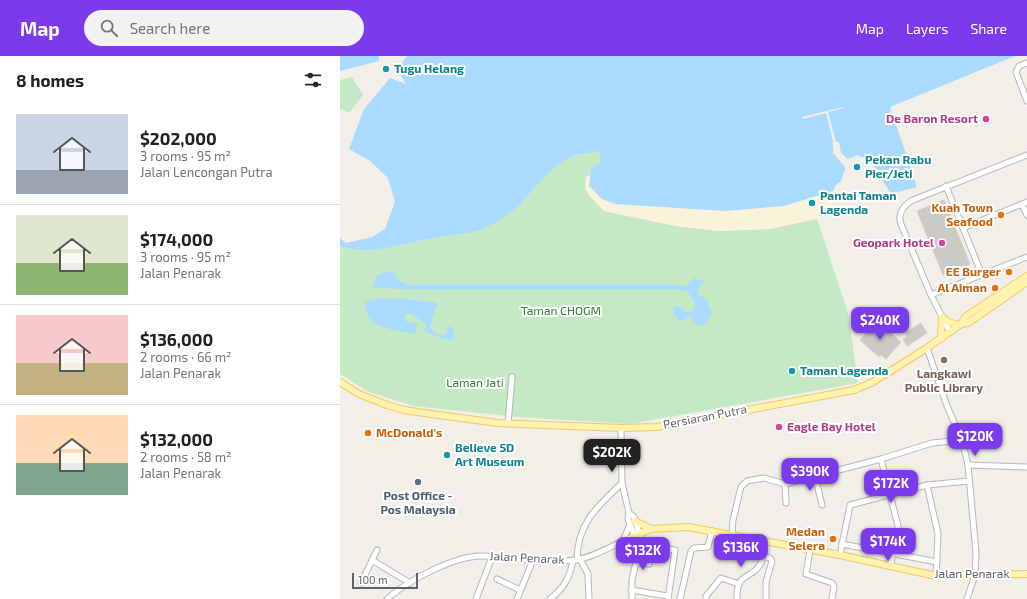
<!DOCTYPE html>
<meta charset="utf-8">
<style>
:root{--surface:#fff;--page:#f2f2f2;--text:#202124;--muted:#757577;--line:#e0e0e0;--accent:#7c3aed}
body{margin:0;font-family:"Exo 2",sans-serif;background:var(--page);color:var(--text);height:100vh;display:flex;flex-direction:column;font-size:15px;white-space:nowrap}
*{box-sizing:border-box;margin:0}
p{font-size:13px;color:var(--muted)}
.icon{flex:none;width:22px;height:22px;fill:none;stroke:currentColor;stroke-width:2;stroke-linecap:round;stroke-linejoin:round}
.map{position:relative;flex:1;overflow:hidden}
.drawer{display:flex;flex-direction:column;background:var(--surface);width:340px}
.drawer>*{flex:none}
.scale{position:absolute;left:12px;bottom:10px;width:66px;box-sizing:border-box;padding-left:4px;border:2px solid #5f6368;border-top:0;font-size:11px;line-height:14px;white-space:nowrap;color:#5f6368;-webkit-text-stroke:3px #fff;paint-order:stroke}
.price{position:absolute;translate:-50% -34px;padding:0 9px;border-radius:8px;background:var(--accent);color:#fff;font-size:13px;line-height:26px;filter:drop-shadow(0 1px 2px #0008)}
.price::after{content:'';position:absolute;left:50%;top:24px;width:12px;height:9px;margin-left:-6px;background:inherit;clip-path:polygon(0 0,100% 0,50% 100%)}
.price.on{background:#222;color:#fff}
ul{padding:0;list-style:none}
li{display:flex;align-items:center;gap:12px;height:100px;padding:0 16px}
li+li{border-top:1px solid var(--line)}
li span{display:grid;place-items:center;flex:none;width:112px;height:80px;border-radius:0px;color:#555}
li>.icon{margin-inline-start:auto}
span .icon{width:48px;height:48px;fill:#fffc;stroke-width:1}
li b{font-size:17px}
h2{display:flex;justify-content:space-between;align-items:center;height:48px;padding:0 16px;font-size:17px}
header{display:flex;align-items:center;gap:24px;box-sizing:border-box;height:56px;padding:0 20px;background:var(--accent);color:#fff}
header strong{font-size:19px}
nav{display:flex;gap:22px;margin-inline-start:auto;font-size:14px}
.search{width:280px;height:36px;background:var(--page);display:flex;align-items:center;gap:10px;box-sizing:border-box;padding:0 14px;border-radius:22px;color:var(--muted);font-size:15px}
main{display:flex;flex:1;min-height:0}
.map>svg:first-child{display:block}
.green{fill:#c5e8c5}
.sand{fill:#fbf3d9}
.water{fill:#aadaff}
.pier{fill:#f1efe8}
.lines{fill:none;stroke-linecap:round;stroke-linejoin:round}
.canal{stroke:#aadaff;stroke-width:4.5}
.building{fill:#cccac5;stroke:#d6d1c6}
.minor-casing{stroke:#b5b8bc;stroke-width:7}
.major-casing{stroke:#f2c960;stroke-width:8}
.minor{stroke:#fff;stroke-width:5}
.major{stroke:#fff2af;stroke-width:6}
.culture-dot{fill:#0f9aa8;stroke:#fff;stroke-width:1.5}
.hotel-dot{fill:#d1479c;stroke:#fff;stroke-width:1.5}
.food-dot{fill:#e8710a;stroke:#fff;stroke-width:1.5}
.education-dot{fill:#8d6e63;stroke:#fff;stroke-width:1.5}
.service-dot{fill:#5c6f8a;stroke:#fff;stroke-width:1.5}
.labels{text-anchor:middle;stroke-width:4;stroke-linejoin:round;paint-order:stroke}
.culture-label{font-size:12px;font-weight:bold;fill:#0d838f;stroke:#fff;text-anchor:start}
.hotel-label{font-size:12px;font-weight:bold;fill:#b23c85;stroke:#fff;text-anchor:end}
.food-label{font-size:12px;font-weight:bold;fill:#c56008;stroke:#fff;text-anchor:end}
.park-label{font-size:12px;fill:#348238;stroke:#fff}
.education-label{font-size:12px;font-weight:bold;fill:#785e54;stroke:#fff}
.street-label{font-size:12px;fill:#5f6368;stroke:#fff}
.service-label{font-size:12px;font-weight:bold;fill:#4e5e75;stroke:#fff}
</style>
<header>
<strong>Map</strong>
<div class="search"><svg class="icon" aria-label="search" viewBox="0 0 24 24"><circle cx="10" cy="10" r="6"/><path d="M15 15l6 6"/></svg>Search here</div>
<nav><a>Map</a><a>Layers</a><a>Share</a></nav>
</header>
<main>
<section class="drawer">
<h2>8 homes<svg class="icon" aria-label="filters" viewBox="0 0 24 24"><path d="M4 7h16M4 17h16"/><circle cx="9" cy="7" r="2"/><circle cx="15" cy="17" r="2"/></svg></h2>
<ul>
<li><span style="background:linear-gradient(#c9d6e8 70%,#9aa5b1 0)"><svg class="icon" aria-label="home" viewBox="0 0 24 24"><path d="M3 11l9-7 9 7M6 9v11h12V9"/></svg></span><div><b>$202,000</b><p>3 rooms · 95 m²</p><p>Jalan Lencongan Putra</p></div></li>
<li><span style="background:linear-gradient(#dfe7d0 60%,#8fb573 0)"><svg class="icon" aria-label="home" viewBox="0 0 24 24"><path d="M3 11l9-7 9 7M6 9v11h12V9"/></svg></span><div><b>$174,000</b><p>3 rooms · 95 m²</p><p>Jalan Penarak</p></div></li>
<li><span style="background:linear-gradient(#f6c9c9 60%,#c2b280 0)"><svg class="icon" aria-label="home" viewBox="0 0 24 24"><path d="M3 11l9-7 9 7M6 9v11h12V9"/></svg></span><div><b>$136,000</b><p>2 rooms · 66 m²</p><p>Jalan Penarak</p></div></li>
<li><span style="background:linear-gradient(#ffd9b3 60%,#7fa58c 0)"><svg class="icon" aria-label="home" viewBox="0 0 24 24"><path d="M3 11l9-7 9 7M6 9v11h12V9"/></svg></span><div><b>$132,000</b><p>2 rooms · 58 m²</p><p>Jalan Penarak</p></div></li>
</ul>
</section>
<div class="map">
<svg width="687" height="543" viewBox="0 0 687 543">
<rect width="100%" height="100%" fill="#f1efe8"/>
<g class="green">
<path d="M12 21 23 39 9 57 0 53V24Z"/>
<path d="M259 95 261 105 251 113 250 120H246L249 139 264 155 336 170 379 175 429 173 477 163 508 257 518 327 290 368 177 361 74 350 29 336 0 318V190C31 201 68 186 99 181 111 179 126 178 138 175 145 172 153 168 160 164 202 138 200 101 259 95Z"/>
</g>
<path class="sand" d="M246 120H250L249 130 275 148 385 155 496 129 498 135 494 146 477 163 429 173 379 175 336 170 264 155 249 139 245 132Z"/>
<g class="water">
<path d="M0 0H39V5L0 15Z"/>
<path d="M67 0H675L550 51 577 131 551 138 531 105 517 99 508 103 501 125 496 129 493 135 444 150 385 155 275 148 262 143 249 130 251 113 261 105 259 96C207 96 198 141 160 164 154 168 145 172 138 175 126 178 111 179 99 181 68 186 31 201 0 190V182L6 187 32 181 45 173 55 146 48 122 30 105 9 93 24 53 50 22 66 28 57 13Z"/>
<path d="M49 215 56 218V223L68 229 66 233 32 232 37 219Z"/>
<path d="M355 221 358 224 367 226 362 227 358 232 359 239 367 244 372 256C369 266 363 273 353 267L352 261H348L345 264 341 265C335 261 332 259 334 251H340L345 256 354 255 355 246 347 235 349 225H352Z"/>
<path d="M32 243H63L93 246 97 248 90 270 94 277 104 280 107 276V272L109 270 114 274 115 281 111 284C100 283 93 278 83 275L87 269 72 258H65V265L77 268 76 277C63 277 37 272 29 262 27 258 25 251 24 247Z"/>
</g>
<path class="pier" d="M503 51V52L488 56 496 86H499L501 97 508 103 506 112 493 97V85L486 57 463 63 462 61Z"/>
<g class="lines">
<path class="canal" d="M67 231H336L347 233"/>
</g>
<g class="building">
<path d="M604 144 630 208 603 219 577 155Z"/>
<path d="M537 265 561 286 546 303 541 299 539 301 520 284Z"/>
<path d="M581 267 587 277 567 290 563 283 567 281 565 277Z"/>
</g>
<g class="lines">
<defs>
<g id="minor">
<path d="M687 7 679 10 676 16 687 45"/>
<path d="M606 130 642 219"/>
<path d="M682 148 687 159"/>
<path d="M623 172 687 146"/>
<path d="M591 239 687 201"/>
<path d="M610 276 591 239 561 168C557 157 564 149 573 144L687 99"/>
<path d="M587 292 607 350 622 384 628 409 636 497 635 519 627 543"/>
<path d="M168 367 172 321"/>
<path d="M281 372 282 427 289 457 294 461 301 483 292 524V543"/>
<path d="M541 403 558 470V478L550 510"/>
<path d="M628 409 687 411"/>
<path d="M475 420 482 449"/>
<path d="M445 428 446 447"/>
<path d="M587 429 598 478 596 520"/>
<path d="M289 457 288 463 298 489"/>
<path d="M392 479 393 464 401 431 407 425 424 422 445 428 541 403 592 387 622 384"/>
<path d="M283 484 290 469"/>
<path d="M502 488 597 506"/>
<path d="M470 494 466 518 492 527 494 531 492 543"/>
<path d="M500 499 510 449 587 429 629 425"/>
<path d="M423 500 430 502 432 505 426 526V543"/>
<path d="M240 503 248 518 249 543"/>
<path d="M32 504 70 527"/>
<path d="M237 504C237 467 258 450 282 427"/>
<path d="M296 507 309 508 312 492 314 490 335 494 328 543"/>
<path d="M157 523 180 534"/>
<path d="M21 527 37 494"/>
<path d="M291 534 328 540"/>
<path d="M47 543C67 525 115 499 143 500 173 501 204 508 235 504 255 501 275 488 294 480"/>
<path d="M136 543 152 501"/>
<path d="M177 543 193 504"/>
<path d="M210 543C224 532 230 522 233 504"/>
<path d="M340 543 351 495 354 492 368 491 372 475"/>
<path d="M366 543V540L381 522 399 528"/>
<path d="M397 543C396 514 413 524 421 507 424 500 424 492 425 485"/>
</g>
<g id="major">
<path d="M602 261 608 266 619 269"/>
<path d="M621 268 628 267 687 226"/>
<path d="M601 283 602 261"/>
<path d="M0 326 19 338 47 349 64 354 91 358 158 367 281 372 317 371 514 334 533 326 587 292 621 268 625 261 687 220"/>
<path d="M295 465 311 473"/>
<path d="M294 480 311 473 348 471 500 499 596 520 687 518"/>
</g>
</defs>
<use href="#minor" class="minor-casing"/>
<use href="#major" class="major-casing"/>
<use href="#minor" class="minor"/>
<use href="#major" class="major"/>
</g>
<g class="culture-dot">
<circle cx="46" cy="13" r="4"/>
<circle cx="517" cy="111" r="4"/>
<circle cx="472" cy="147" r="4"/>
<circle cx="452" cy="315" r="4"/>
<circle cx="107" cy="399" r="4"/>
</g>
<g class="hotel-dot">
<circle cx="646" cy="63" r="4"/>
<circle cx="602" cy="187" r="4"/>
<circle cx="439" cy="371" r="4"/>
</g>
<g class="food-dot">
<circle cx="661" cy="159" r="4"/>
<circle cx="669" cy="216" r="4"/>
<circle cx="655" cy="232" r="4"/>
<circle cx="28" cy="377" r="4"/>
<circle cx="493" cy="483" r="4"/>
</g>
<circle class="education-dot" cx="604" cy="304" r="4"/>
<circle class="service-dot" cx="78" cy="426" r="4"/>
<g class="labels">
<g class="culture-label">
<text x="54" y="17">Tugu Helang</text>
<text x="525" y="108">Pekan Rabu<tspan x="525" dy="14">Pier/Jeti</tspan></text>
<text x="480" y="144">Pantai Taman<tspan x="480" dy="14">Lagenda</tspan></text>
<text x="460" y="319">Taman Lagenda</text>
<text x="115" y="396">Believe 5D<tspan x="115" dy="14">Art Museum</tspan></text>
</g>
<g class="hotel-label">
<text x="638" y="67">De Baron Resort</text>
<text x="594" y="191">Geopark Hotel</text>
<text x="447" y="375" text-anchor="start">Eagle Bay Hotel</text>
</g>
<g class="food-label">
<text x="653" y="156">Kuah Town<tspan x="653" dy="14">Seafood</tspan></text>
<text x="661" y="220">EE Burger</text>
<text x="647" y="236">Al Aiman</text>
<text x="36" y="381" text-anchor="start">McDonald's</text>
<text x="485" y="480">Medan<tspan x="485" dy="14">Selera</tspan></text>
</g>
<g class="park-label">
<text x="221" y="259">Taman CHOGM</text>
<text x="135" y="331">Laman Jati</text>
</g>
<g class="education-label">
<text x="604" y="322">Langkawi<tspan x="604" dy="14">Public Library</tspan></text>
</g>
<g class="street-label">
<text transform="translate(365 361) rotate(-11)" y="4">Persiaran Putra</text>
<text transform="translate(187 502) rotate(3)" y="4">Jalan Penarak</text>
<text x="632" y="522">Jalan Penarak</text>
</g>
<g class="service-label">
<text x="78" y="444">Post Office -<tspan x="78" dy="14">Pos Malaysia</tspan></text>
</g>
</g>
</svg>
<div class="scale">100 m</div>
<b class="price" style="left:540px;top:285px">$240K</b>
<b class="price" style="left:635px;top:401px">$120K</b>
<b class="price on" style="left:272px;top:417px">$202K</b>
<b class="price" style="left:470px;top:436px">$390K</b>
<b class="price" style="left:551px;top:448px">$172K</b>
<b class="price" style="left:548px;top:506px">$174K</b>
<b class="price" style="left:401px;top:512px">$136K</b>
<b class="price" style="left:303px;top:515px">$132K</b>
</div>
</main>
